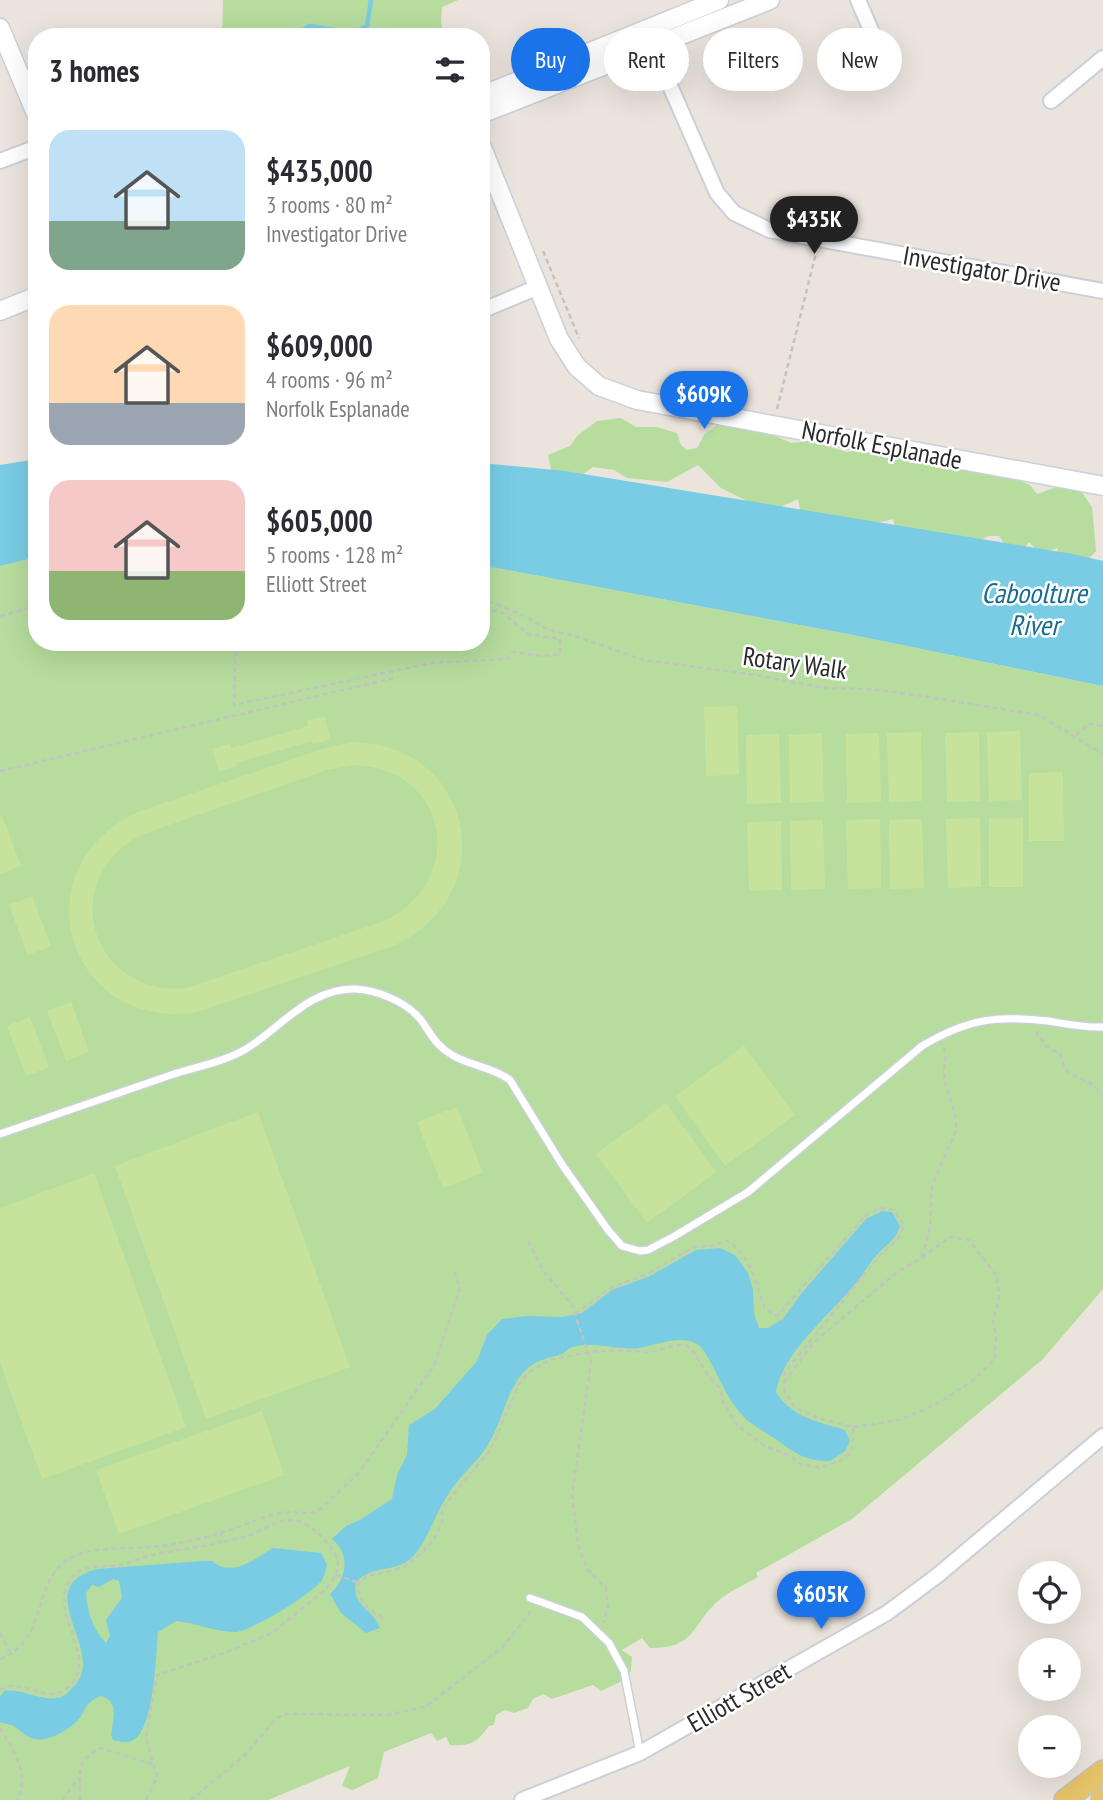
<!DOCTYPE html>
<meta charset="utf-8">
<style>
:root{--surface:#fff;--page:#f2f2f3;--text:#2b2b33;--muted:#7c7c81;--accent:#1a73e8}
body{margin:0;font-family:"PT Sans Narrow",sans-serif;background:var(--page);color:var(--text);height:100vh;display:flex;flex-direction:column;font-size:26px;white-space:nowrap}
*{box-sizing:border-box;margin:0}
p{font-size:23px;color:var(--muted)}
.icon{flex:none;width:38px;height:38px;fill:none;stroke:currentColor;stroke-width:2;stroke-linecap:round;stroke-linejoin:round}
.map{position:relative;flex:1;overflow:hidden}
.sheet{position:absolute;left:28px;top:28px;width:462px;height:623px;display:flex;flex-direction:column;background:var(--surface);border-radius:28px;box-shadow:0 7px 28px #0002}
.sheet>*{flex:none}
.top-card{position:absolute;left:511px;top:28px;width:486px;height:63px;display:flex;gap:14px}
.buttons{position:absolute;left:1018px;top:1561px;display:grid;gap:14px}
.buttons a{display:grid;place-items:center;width:63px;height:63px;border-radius:50%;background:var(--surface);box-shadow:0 7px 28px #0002;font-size:35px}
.price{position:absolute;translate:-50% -60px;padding:0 16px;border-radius:24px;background:var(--accent);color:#fff;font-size:23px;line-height:46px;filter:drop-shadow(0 2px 4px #0008)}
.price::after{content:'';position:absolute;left:50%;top:42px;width:21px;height:16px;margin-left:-10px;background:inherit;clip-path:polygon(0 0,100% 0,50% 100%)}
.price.active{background:#222;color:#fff}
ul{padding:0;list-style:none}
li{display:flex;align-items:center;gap:21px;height:175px;padding:0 21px}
li span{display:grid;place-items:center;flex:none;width:196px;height:140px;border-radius:21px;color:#555}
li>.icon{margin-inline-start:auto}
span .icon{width:84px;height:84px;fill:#fffc;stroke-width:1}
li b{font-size:30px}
h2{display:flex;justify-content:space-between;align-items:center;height:84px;padding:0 21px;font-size:30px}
.tag{padding:0 24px;border-radius:32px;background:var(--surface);box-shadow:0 7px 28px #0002;font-size:24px;line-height:63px}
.tag.active{background:var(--accent);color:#fff}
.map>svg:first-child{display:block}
.green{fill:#b6dd9e}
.pitch{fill:#c7e39b;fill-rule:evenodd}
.water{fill:#79cce4;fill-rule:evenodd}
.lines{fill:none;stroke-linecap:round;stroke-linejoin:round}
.stream{stroke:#79cce4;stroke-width:4.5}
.service-casing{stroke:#cbcfda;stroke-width:10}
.minor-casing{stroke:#cbcfda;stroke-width:18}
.tertiary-casing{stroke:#cbcfda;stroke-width:21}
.primary-casing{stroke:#c3c3c3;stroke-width:24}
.path{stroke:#c3c3c3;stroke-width:2.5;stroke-dasharray:5 3.5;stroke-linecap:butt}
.service{stroke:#fff;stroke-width:7}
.minor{stroke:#fff;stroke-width:14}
.tertiary{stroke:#fff;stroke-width:18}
.primary{stroke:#e5c368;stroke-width:21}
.labels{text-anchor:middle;stroke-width:5;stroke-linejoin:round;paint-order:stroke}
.street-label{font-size:26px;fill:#2a2a2a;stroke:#fff}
.water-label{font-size:28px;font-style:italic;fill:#186b8f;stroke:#fff}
</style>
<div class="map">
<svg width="1103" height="1800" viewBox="0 0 1103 1800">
<rect width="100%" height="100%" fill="#ebe4dd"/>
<g class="green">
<path d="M223 0H458L442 7 441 22 445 37H222Z"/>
<path d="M621 418 636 427H657L677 433 681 445 687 450 697 448 704 435 722 421 747 425 792 443 810 441 847 452 869 448 997 472 1030 485 1037 494 1057 487 1079 488 1092 507 1096 551 1081 567 1063 566 1057 548 1040 554 1029 542 1024 548 1006 546 999 536H989L973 543 898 538 893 519 873 524 801 515 798 499 778 508 757 506 721 488 698 465 667 482 627 478 614 470 593 467 568 485 553 478 548 455 570 446 577 436 597 421Z"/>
<path d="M37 557V642H481V565L853 635 1103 686V1289L1042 1360 852 1519 756 1573 758 1577C746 1584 730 1591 719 1600 690 1626 697 1648 650 1648L642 1638 622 1650 632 1657 631 1671 620 1682 601 1691 593 1685 552 1699 543 1694 533 1699 528 1708 514 1713 505 1710 496 1715 494 1725 489 1726C476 1743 472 1746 450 1745L446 1737 437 1741 431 1733 384 1752 378 1778 353 1790 342 1786 350 1766 268 1800H0V566Z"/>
</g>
<g class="pitch">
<path d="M737 706 739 775 706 776 704 707Z"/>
<path d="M324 716 331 739 313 744 312 741 236 763V766L219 771 212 749 230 744 231 748 308 726 307 721Z"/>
<path d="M1020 731 1022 800 989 801 987 732Z"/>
<path d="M921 732 922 801 889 802 887 733Z"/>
<path d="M979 732 980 801 947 802 945 733Z"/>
<path d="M822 733 824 802 790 803 789 735Z"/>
<path d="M879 733 881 802 847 803 846 734Z"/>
<path d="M779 734 781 803 747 804 746 735Z"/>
<path d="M353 742C475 745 504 895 393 946L194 1013C64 1028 20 866 138 812L322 749ZM356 765C449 769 468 881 384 921L187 988C88 998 55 874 146 833L330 769Z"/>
<path d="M1063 772 1064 841H1029V773Z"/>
<path d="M2 816 21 866 0 874V817Z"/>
<path d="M980 818 981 887 948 888 946 819Z"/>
<rect x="989" y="818" width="34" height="69"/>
<path d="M880 819 881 888 848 889 846 820Z"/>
<path d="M922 819 924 888 890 889 889 820Z"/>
<path d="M823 820 825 889 791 890 790 821Z"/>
<path d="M781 821 782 890 749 891 747 822Z"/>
<path d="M32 896 51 946 28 955 9 905Z"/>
<path d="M71 1002 89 1052 66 1061 47 1011Z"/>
<path d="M30 1017 49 1067 26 1076 7 1026Z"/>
<path d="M744 1046 795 1115 725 1166 675 1096Z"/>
<path d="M666 1103 716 1172 647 1223 596 1154Z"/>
<path d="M457 1107 483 1173 443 1188 417 1122Z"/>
<path d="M258 1112 350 1367 206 1419 115 1166Z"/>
<path d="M94 1173 186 1427 42 1479 0 1362V1208Z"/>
<path d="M262 1411 284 1475 119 1534 96 1470Z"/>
</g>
<g class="water">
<path d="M37 459V557L0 566V465Z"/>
<path d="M481 463 565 471 1073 554 1103 561V686L853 635 481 565Z"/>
<path d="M882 1211 892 1212 900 1226C896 1241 884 1246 874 1258 867 1267 862 1276 855 1284 829 1316 783 1352 776 1392 791 1417 819 1422 845 1430L850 1441 845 1451 830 1461C805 1461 796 1454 777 1440 767 1433 755 1427 746 1419 727 1401 718 1373 704 1351 690 1330 658 1345 639 1348 617 1351 592 1340 570 1348 567 1349 565 1353 562 1354 550 1358 538 1359 528 1368 507 1386 503 1421 489 1443 479 1461 460 1475 449 1493 436 1512 430 1535 416 1553 399 1575 371 1563 356 1583 351 1605 374 1610 380 1628L366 1633 341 1613 330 1594C347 1579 351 1554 332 1539L346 1526 360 1520 392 1499 397 1475 407 1455 409 1425 435 1409 477 1361 487 1335 502 1319 527 1316 563 1317 582 1313 612 1290 650 1276 696 1250 720 1248 735 1255 748 1273 753 1289 754 1313 759 1328H768L783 1319 800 1295 866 1219Z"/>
<path d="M273 1548 321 1553 327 1564C326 1569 325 1575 322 1580 312 1594 252 1631 235 1632 215 1632 196 1623 176 1621L158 1632C156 1655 154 1726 135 1739 128 1744 121 1742 113 1740L111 1735C113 1720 120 1700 100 1696 82 1705 88 1709 78 1720 69 1730 48 1742 34 1739 26 1737 21 1731 15 1727 11 1724 5 1724 0 1722V1697L4 1691C24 1688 41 1703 61 1697 66 1695 69 1691 73 1687 110 1652 26 1588 97 1569L203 1561H212C232 1578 255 1559 273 1548ZM113 1579 119 1581 122 1598 106 1620 110 1636 106 1643C93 1630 87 1611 86 1593L92 1585 99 1587Z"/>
</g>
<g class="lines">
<path class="stream" d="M292 37 309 26 354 33 367 26 371 0"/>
<defs>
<g id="service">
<path d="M0 1134C57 1114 114 1095 171 1075 195 1067 224 1062 246 1049 282 1027 309 988 355 989 377 990 407 1002 421 1020 431 1034 436 1046 452 1055 470 1066 493 1067 510 1080L561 1163 608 1230 622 1246 640 1251 648 1250 673 1237 748 1192 922 1046C967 1019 997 1015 1048 1021 1066 1024 1085 1028 1103 1027"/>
<path d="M530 1598 582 1617 609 1643 624 1671 640 1753"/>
</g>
<g id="minor">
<path d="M858 0 889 72"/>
<path d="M649 38 717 193 734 213 769 230 1103 291"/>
<path d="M1051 101 1103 58"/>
<path d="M0 161 37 147"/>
<path d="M481 311 538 287"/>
<path d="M522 1800 640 1753 887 1613 938 1575 1103 1436"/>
</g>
<g id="tertiary">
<path d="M0 28 37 116"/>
<path d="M481 96 719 0"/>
<path d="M481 114 770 0"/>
<path d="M481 145 559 339 577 367 599 386 637 400 1103 486"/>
<path d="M0 311 37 296"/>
</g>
<g id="primary">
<path d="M1065 1800 1103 1771"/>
<path d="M1102 1800 1103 1799"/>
</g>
</defs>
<use href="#service" class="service-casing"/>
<use href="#minor" class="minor-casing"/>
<use href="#tertiary" class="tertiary-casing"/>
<use href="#primary" class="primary-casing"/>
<g class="path">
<path d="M543 251 579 338"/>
<path d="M777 409 816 253"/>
<path d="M481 598 522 615 547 629 578 637 643 660 749 674 826 688 870 689 922 696 1039 715 1103 754"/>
<path d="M0 616 37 606"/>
<path d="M236 642 234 705 431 663 508 659 512 652 542 656 560 654V639L528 634 503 613 481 607"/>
<path d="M1076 735 1089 724 1103 726"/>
<path d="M0 771 398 677"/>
<path d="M1038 1031 1037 1034 1046 1046 1060 1054C1067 1080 1073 1072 1091 1084 1096 1086 1100 1093 1103 1096"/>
<path d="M528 1241 544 1272 572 1305 591 1362 572 1495 578 1544 587 1569 606 1588 608 1606 604 1623"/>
<path d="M922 1257 930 1228 932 1185 956 1131V1118L945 1082 944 1070 946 1056 943 1044"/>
<path d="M575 1314 612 1287 646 1275 694 1247 717 1245 725 1240C750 1251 757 1286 765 1309L777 1316 866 1215 880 1208 893 1210 904 1226 898 1239 880 1255 784 1373V1391L795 1408 818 1418 853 1427 900 1420 939 1403 975 1379 995 1359 996 1334 993 1320 999 1298 997 1276 969 1240 950 1237 921 1258 897 1272 813 1343 783 1384"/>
<path d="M336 1575 359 1583"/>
<path d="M383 1618C368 1609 356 1601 359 1583L367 1576 403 1568 423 1552 434 1539 442 1522V1508L491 1449 519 1384 528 1373 549 1360 590 1352 611 1350 651 1352 676 1345H685L691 1348 707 1374 720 1388 724 1405 737 1425 765 1446 790 1456 801 1464 819 1468 840 1461 849 1454 853 1446V1427"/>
<path d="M0 1633 11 1654"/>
<path d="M0 1659C48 1641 31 1587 66 1561 89 1544 134 1550 161 1546 181 1543 205 1538 224 1532 243 1526 261 1517 280 1513 293 1511 305 1514 317 1512L358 1474 435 1364 460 1288 454 1271"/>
<path d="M0 1690C21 1676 46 1705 66 1689 104 1659 45 1612 71 1579 84 1561 103 1569 120 1565 127 1564 134 1560 141 1558 166 1551 193 1548 220 1543L221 1533"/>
<path d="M0 1728C13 1751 31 1773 17 1800"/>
<path d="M62 1800 79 1778"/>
<path d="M80 1800C81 1775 73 1761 101 1748L155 1765"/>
<path d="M146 1800 157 1777 146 1737 157 1675 222 1654 272 1633 325 1590C346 1567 339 1554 320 1535 310 1526 300 1519 286 1520 274 1522 263 1530 251 1535 241 1538 230 1540 220 1543"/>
<path d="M191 1800 244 1756 277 1718 286 1714 386 1715 425 1707 502 1648 531 1611"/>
</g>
<use href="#service" class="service"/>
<use href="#minor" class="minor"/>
<use href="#tertiary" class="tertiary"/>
<use href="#primary" class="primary"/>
</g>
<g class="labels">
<g class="street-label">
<text transform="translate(982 269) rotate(10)" y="9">Investigator Drive</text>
<text transform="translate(882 445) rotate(11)" y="9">Norfolk Esplanade</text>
<text transform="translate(795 663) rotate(8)" y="9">Rotary Walk</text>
<text transform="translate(739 1697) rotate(-30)" y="9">Elliott Street</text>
</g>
<g class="water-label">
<text x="1034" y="603">Caboolture<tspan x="1034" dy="32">River</tspan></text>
</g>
</g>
</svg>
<div class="buttons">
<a><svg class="icon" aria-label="locate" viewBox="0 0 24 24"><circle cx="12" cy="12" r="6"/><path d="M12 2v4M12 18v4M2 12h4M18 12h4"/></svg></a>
<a>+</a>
<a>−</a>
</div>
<b class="price active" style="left:814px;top:256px">$435K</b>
<b class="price" style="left:704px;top:431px">$609K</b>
<b class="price" style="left:821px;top:1631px">$605K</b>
<div class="top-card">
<a class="tag active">Buy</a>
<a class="tag">Rent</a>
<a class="tag">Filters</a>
<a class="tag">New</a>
</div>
<section class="sheet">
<h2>3 homes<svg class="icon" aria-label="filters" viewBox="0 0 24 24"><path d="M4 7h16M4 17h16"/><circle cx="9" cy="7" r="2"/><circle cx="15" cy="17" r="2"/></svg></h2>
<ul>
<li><span style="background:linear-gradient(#bfe0f5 65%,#7fa58c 0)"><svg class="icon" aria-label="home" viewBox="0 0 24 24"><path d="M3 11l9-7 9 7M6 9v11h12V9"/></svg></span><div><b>$435,000</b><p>3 rooms · 80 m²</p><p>Investigator Drive</p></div></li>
<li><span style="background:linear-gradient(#ffd9b3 70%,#9aa5b1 0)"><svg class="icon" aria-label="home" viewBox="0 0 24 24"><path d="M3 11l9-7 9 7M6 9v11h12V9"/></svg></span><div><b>$609,000</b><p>4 rooms · 96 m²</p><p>Norfolk Esplanade</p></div></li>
<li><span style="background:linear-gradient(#f6c9c9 65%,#8fb573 0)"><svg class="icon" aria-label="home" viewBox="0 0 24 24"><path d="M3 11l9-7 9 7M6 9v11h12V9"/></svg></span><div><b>$605,000</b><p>5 rooms · 128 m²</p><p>Elliott Street</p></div></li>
</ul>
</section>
</div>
